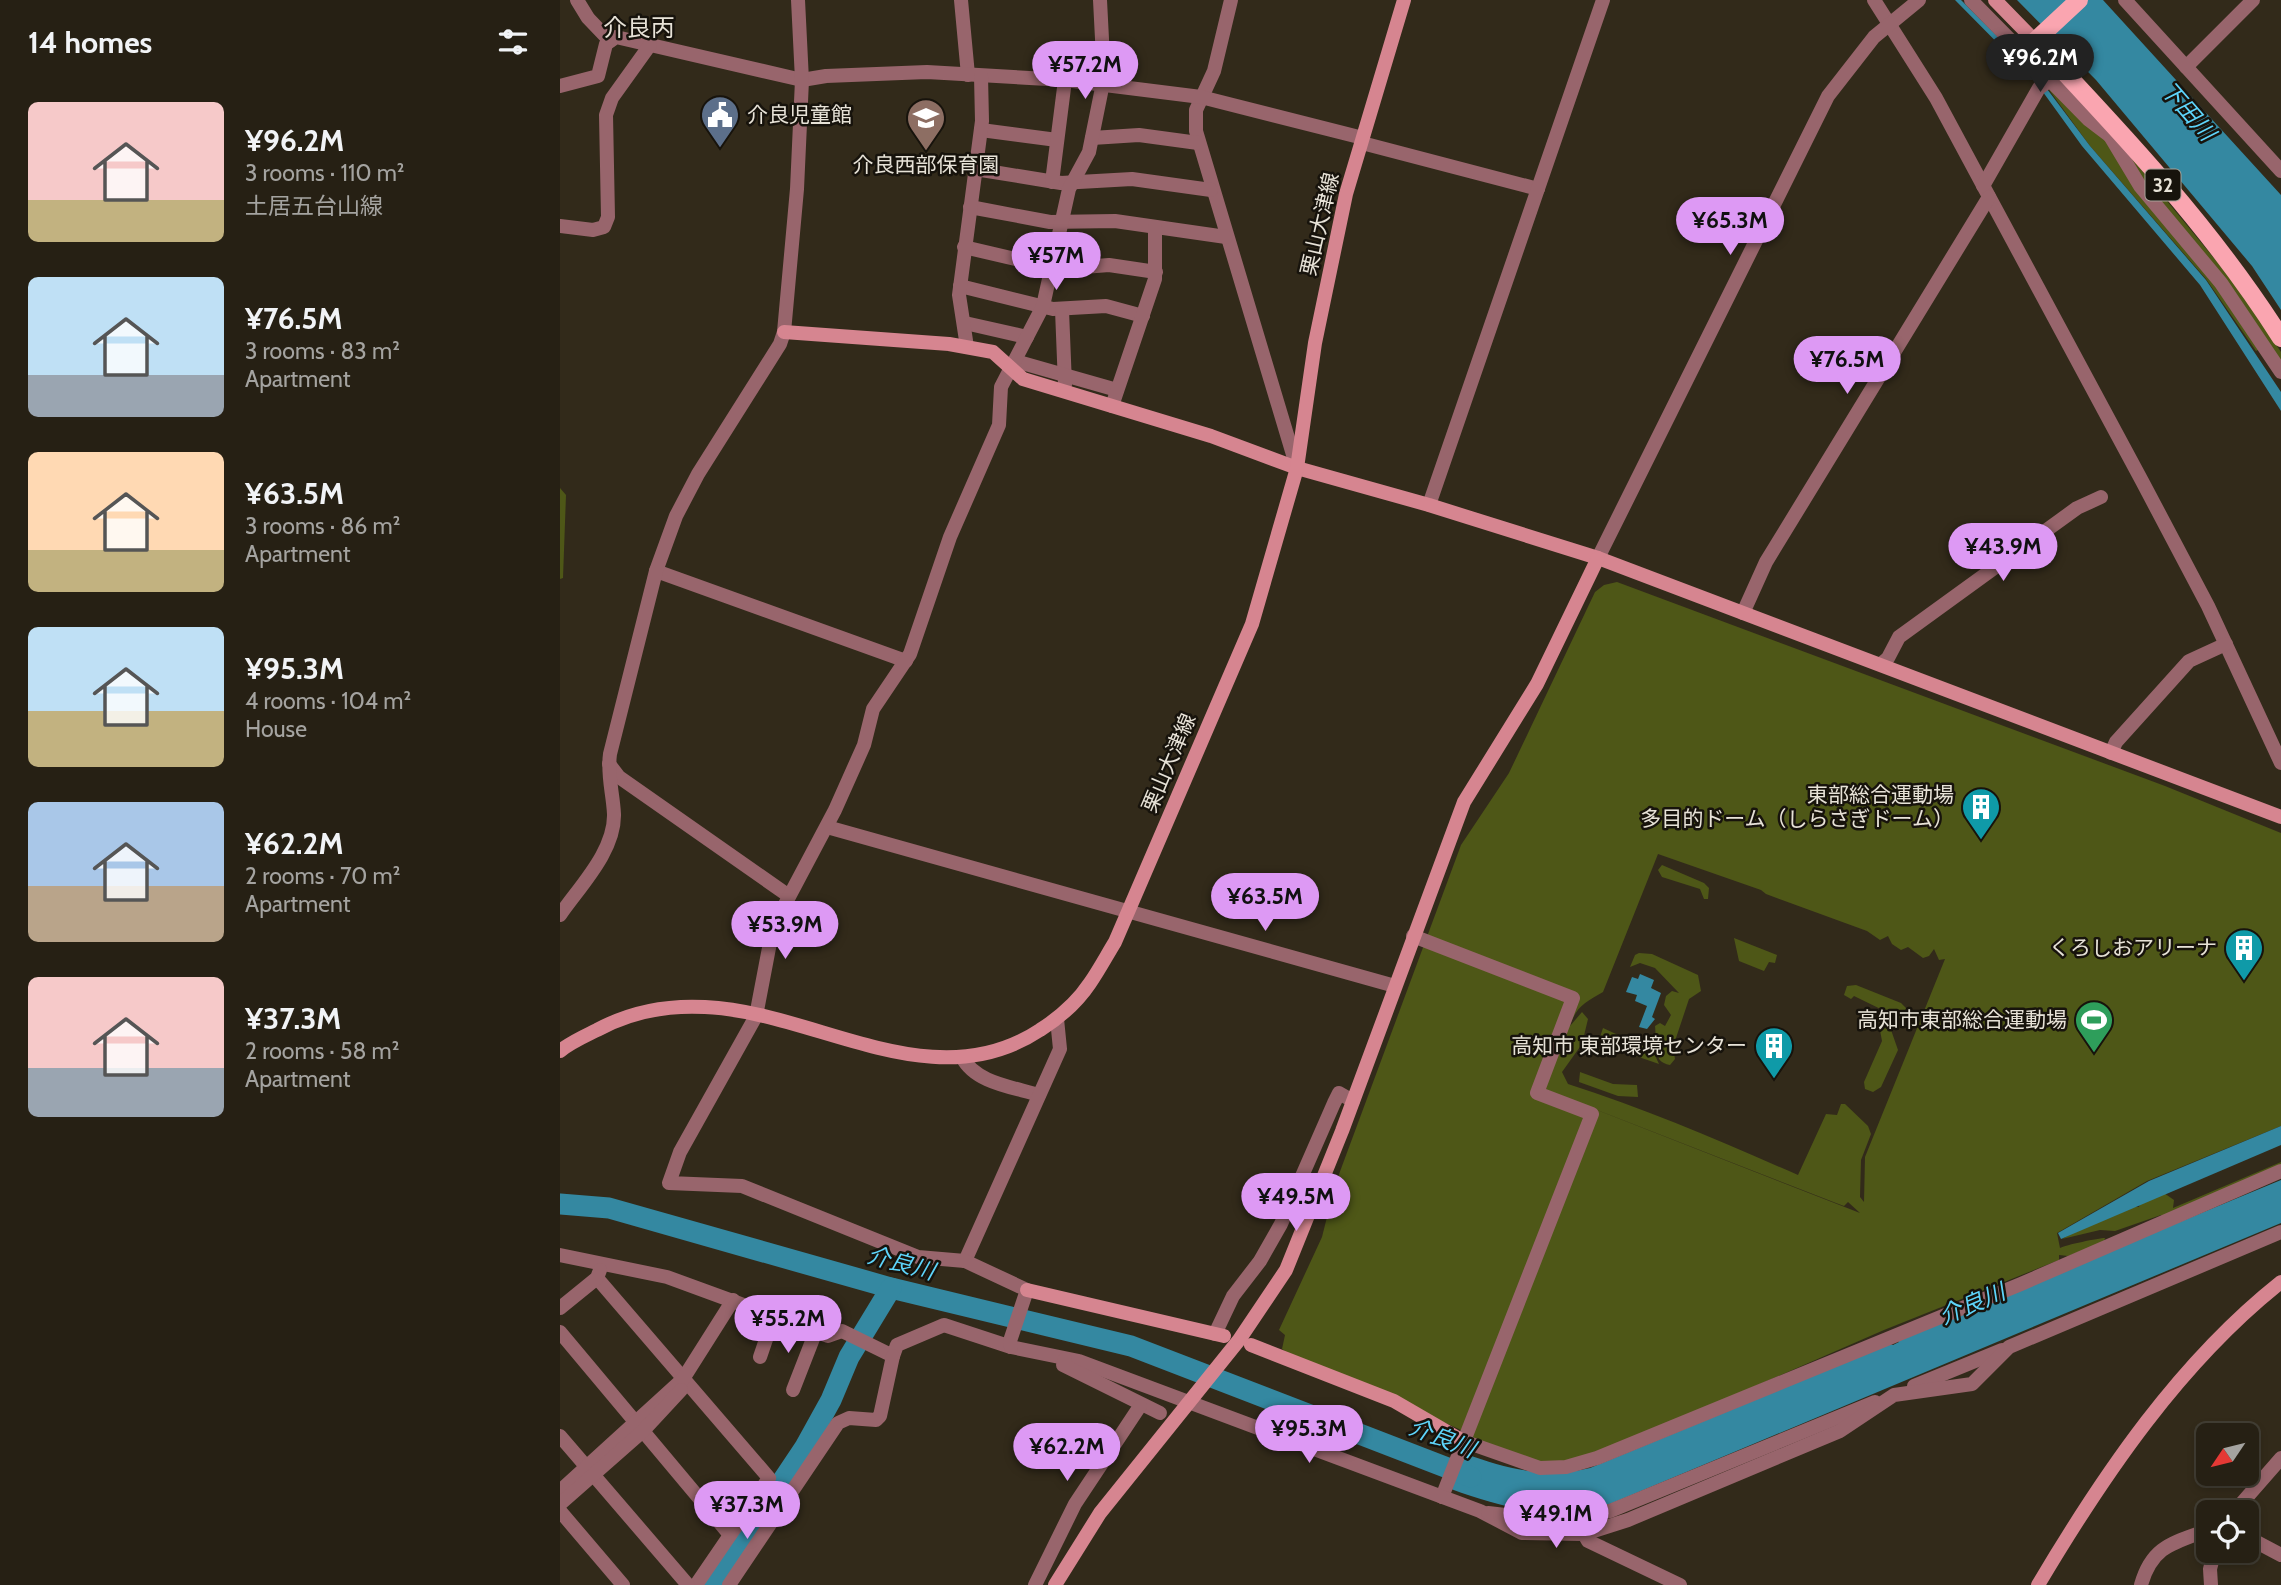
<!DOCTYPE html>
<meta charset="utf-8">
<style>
:root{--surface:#262014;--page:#2e281d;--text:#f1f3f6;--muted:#a4a3a0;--line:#423e34;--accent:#dd99f4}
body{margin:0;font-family:Cabin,"Noto Sans JP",sans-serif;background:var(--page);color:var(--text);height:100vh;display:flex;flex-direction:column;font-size:26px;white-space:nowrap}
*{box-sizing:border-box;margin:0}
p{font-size:23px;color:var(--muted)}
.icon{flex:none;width:38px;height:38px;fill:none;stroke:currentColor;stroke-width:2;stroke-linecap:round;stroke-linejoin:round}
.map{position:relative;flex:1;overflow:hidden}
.sheet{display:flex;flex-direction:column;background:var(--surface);width:560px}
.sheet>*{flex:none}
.needle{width:46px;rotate:235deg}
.controls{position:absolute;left:1636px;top:1423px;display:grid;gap:14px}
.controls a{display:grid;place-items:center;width:63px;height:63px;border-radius:10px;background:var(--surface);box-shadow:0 4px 10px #0003,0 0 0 2px var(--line);font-size:35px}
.price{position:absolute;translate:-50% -60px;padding:0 16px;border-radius:24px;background:var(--accent);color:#111;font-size:23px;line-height:46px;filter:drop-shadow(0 2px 4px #0008)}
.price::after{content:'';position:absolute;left:50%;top:42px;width:21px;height:16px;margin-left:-10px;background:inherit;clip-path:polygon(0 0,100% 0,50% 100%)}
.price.current{background:#222;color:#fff}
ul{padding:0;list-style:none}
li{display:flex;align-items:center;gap:21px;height:175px;padding:0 28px}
li span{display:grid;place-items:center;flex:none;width:196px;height:140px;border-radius:10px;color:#555}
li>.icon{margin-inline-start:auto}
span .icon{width:84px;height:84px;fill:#fffc;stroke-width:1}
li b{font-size:30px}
h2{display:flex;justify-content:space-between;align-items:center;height:84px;padding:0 28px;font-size:30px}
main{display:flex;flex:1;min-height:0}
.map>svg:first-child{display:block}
.green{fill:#4e5717;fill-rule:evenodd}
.water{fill:#3488a1}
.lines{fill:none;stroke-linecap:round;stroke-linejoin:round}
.river{stroke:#3488a1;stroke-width:21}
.street{stroke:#98656c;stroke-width:14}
.secondary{stroke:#d68590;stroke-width:14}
.primary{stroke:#faa5b0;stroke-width:18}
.labels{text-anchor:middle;stroke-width:5;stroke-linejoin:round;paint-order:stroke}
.shield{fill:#17130c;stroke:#a9a49a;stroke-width:2}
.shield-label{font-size:19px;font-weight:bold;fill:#e7e2d7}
.poi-label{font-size:21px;fill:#e7e2d7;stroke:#17130c;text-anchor:end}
.street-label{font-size:21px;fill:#e7e2d7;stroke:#17130c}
.water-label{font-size:23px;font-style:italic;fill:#5ed5fb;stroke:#17130c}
.quarter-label{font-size:24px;fill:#e7e2d7;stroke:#17130c}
</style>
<main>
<section class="sheet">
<h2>14 homes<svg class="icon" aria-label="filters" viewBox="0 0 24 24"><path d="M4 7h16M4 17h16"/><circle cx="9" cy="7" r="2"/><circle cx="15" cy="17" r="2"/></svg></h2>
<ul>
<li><span style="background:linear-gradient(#f6c9c9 70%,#c2b280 0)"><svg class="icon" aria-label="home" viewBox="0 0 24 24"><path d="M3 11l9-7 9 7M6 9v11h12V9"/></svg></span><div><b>¥96.2M</b><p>3 rooms · 110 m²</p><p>土居五台山線</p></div></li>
<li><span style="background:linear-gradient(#bfe0f5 70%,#9aa5b1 0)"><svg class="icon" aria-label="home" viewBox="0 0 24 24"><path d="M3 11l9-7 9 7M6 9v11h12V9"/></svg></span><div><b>¥76.5M</b><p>3 rooms · 83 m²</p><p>Apartment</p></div></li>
<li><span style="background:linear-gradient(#ffd9b3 70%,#c2b280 0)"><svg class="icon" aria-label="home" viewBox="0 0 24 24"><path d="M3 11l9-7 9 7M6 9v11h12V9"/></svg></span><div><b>¥63.5M</b><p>3 rooms · 86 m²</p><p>Apartment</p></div></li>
<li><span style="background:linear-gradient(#bfe0f5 60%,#c2b280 0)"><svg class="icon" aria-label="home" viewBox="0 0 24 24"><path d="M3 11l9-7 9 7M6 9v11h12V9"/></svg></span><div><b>¥95.3M</b><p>4 rooms · 104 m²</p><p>House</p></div></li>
<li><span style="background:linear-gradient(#a9c7e8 60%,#b9a48a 0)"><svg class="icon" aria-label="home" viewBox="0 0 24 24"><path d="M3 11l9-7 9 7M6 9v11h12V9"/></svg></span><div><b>¥62.2M</b><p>2 rooms · 70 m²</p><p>Apartment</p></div></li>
<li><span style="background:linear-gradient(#f6c9c9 65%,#9aa5b1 0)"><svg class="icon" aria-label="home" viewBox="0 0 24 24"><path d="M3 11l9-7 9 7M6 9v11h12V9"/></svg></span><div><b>¥37.3M</b><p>2 rooms · 58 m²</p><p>Apartment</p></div></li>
</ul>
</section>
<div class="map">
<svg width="1721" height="1585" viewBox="0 0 1721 1585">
<rect width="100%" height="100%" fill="#322a1a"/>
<g class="green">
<path d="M1487 87 1551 142 1702 348 1696 351 1646 279 1530 146Z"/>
<path d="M1556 139 1681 291 1721 352V367L1583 186Z"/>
<path d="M0 488 6 495 3 578 0 579Z"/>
<path d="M1057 582 1605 786 1721 833V1126L1587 1181 1497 1233 1500 1248C1505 1245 1539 1238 1545 1238L1544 1242 1508 1256 1499 1255V1260L1324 1330 1037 1455 1005 1464 982 1462 915 1443 899 1429 734 1357 722 1349 725 1335 719 1330 762 1237 775 1185 901 845 949 773 1035 592 1044 585ZM1098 854 1201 890 1206 894 1307 931 1320 940 1328 936 1332 944 1341 950 1348 947 1363 958 1369 956 1374 949 1379 960 1385 959 1305 1157 1304 1202 1300 1197 1301 1160 1311 1134 1308 1126 1285 1104H1281L1277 1115 1266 1114 1238 1175C1162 1142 1087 1109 1008 1084L1002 1072 1022 1044 1028 1019 1022 1012 1010 1026C1016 1006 1026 1002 1043 992ZM991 1092 1276 1203 1284 1206 1288 1202 1300 1213Z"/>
<path d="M1102 865 1144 883 1149 888 1148 899H1144L1140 889 1102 877 1098 870Z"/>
<path d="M1174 938 1217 955 1215 963 1209 962 1204 971 1179 961Z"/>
<path d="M1079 953 1092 954 1138 975 1141 991 1129 999 1113 1047 1115 1059 1110 1065C1091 1062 1097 1042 1095 1026L1100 1023 1105 1026 1111 1015 1104 1005 1106 996 1112 991 1119 993 1095 968 1080 963 1070 967 1075 955Z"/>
<path d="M1296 985 1341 1003 1346 1008 1341 1019 1294 996 1291 999 1284 995 1287 986Z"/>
<path d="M1325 1024 1330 1027 1338 1050 1321 1087 1313 1092 1305 1089 1304 1082 1322 1041 1319 1025Z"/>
<path d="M1043 1028 1093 1051 1099 1064 1047 1046 1040 1037Z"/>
<path d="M1020 1072 1053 1084 1077 1085 1078 1097 1058 1096 1019 1082Z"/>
<path d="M1721 1162V1169L1603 1217 1601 1215 1555 1231 1540 1230 1502 1239 1563 1206 1579 1207 1580 1201 1601 1191 1614 1200 1613 1208Z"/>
</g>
<g class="water">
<path d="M1395 0H1401L1478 77 1530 146 1646 280 1721 392V411L1640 285 1522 146 1475 81Z"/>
<path d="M1457 0H1543L1721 195V310L1692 266 1536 80Z"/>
<path d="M1080 974 1094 980 1091 988 1101 993 1092 1017 1095 1019 1087 1029 1079 1027 1087 1006 1075 1001 1077 995 1066 992 1072 977 1078 979Z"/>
<path d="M1721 1126V1145L1714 1148 1501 1239 1498 1233 1589 1181Z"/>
<path d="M1721 1180V1223L1050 1504C989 1519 949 1510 891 1489L906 1454C948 1469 986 1479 1030 1468L1330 1344 1333 1345 1339 1342 1337 1339Z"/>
</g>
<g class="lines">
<g class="river">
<path d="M0 1204 49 1208 331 1288 571 1346 911 1477"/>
<path d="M153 1585 245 1447 271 1400 289 1357 331 1288"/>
</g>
<g class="street">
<path d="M17 0 28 18 50 41"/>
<path d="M401 0 408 75"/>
<path d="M671 0 654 71 636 110V131L737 468"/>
<path d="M1314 0 1376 98 1582 481 1648 606 1721 763"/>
<path d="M1411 0 1529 120 1550 136 1556 131"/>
<path d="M1565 0 1721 171"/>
<path d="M1626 67 1693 0"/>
<path d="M0 86 38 76 46 44 56 37 242 80 266 76 367 72 505 80 641 97 803 138"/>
<path d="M421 130 497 140"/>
<path d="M1550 136 1580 186 1661 283 1721 372"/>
<path d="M532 138 579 135 638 143"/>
<path d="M802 143 978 189"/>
<path d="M415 169 501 183 572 179 651 190"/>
<path d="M492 182 505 80"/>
<path d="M1423 186 1479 88 1490 80"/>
<path d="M410 207 490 222 555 221 666 237"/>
<path d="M0 226 33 230 44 227 48 217 46 115 52 98 90 45"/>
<path d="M404 247 498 269 549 265 596 272"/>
<path d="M400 286 493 309 546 306 583 316"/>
<path d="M502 310 505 385"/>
<path d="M405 323 467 337"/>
<path d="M407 347 399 295 422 121 421 76"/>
<path d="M455 361 557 390"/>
<path d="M552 406 595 279V227"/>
<path d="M869 505 1043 0"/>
<path d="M1038 558 1268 96 1314 37 1359 0"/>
<path d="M96 571 346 661"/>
<path d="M1183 613 1206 562 1429 197"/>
<path d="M1321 664 1328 658 1339 637 1517 508 1541 497"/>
<path d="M1551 753 1556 742 1629 661 1666 644"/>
<path d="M49 764 59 777 229 896"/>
<path d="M267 827 835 986"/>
<path d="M0 915C20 886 55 851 54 814 53 793 47 775 50 754L96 571 116 516 138 474 220 344 224 332 237 189 242 80 238 0"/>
<path d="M853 936 1013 998 977 1093 1032 1114 882 1497"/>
<path d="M402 1057C415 1083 453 1087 479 1095"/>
<path d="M0 1255 107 1277 268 1336 282 1331 333 1356 337 1345 384 1325 451 1347 519 1361 920 1511 962 1533 1024 1534 1028 1541 1120 1585"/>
<path d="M405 1261 500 1049 497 1019"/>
<path d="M37 1278 209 1478 136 1585"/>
<path d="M0 1308 37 1278 40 1270"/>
<path d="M0 1332 170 1535"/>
<path d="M655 1334 673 1296 700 1261 721 1224 774 1103 779 1093 793 1101"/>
<path d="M451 1347 450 1341 467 1290 405 1261 358 1257 182 1186 109 1183 120 1152 196 1016 213 927 275 810 304 745 313 709 350 654 390 537 439 425 441 387 483 306 509 189 529 152 544 78 540 0"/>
<path d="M200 1357 214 1316"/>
<path d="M505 1359 503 1365 600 1413"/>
<path d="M1354 1386 1442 1350"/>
<path d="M233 1390 256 1331"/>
<path d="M0 1436 128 1585"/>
<path d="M903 1441 980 1468 1006 1467 1037 1458 1461 1284 1721 1171"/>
<path d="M0 1491 123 1379 173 1300"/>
<path d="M0 1504 83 1431 121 1390"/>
<path d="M0 1511 63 1585"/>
<path d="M1674 1512 1721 1458"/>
<path d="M928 1513 990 1520 1050 1511 1315 1402"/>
<path d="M1024 1534 1068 1520 1280 1431 1334 1395 1412 1384 1449 1347 1721 1232"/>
<path d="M1687 1537 1721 1555"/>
<path d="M169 1585 278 1423 289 1418 316 1420 320 1416 333 1356"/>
<path d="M475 1585 515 1504 580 1406"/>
<path d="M1581 1585C1592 1546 1613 1543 1648 1530"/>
<path d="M1651 1585 1650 1569 1655 1550"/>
</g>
<g class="secondary">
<path d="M1435 0 1475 41"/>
<path d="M224 332 389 344 433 352 463 379 651 436 737 468 869 505 1038 558 1721 817"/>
<path d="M0 1051C11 1042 25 1036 37 1030 70 1012 108 1005 145 1007 257 1012 373 1101 480 1030 499 1018 518 1001 530 983 539 970 547 955 555 942L692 624 737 468 755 343 786 194 844 0"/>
<path d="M467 1290 664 1336"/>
<path d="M691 1345 834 1401 903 1441"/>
<path d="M495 1585 540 1513 679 1340 726 1270 782 1131 904 802 977 684 1038 558"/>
<path d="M1478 1585C1544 1474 1620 1362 1721 1282"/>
</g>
<path class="primary" d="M1519 0 1475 41C1563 134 1653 230 1721 338"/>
</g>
<defs>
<symbol id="civic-pin" viewBox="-11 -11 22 30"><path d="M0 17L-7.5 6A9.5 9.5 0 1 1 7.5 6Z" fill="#5c6f8a" stroke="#17130c"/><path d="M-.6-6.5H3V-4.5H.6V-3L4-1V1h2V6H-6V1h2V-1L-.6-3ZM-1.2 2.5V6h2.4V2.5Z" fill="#fff"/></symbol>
<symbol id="school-pin" viewBox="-11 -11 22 30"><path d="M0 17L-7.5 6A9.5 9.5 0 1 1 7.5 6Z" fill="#8d6e63" stroke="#17130c"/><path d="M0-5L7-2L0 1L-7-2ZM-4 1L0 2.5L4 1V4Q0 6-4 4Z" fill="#fff"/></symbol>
<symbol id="building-pin" viewBox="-11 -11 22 30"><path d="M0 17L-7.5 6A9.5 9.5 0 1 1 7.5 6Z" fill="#0f9aa8" stroke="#17130c"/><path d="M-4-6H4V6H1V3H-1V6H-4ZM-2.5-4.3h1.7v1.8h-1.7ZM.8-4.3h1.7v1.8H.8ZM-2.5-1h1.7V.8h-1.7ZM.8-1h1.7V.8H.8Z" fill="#fff"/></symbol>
<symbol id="stadium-pin" viewBox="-11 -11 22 30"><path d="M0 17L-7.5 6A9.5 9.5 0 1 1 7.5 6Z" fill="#2e9e5b" stroke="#17130c"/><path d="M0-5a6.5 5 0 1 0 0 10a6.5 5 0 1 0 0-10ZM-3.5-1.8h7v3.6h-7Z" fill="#fff"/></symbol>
</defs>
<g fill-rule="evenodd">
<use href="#civic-pin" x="138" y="93" width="44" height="60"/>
<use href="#school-pin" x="344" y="96" width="44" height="60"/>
<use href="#building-pin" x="1399" y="785" width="44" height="60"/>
<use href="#building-pin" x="1662" y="926" width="44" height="60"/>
<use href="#stadium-pin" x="1512" y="998" width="44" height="60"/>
<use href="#building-pin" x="1192" y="1024" width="44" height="60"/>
</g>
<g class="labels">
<rect class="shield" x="1585.5" y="169.5" width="35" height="31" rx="5"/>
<g class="shield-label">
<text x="1603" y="192">32</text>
</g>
<g class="poi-label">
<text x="187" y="122" text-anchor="start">介良児童館</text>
<text x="366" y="172" text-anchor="middle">介良西部保育園</text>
<text x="1394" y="802">東部総合運動場<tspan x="1394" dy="24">多目的ドーム（しらさぎドーム）</tspan></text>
<text x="1657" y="955">くろしおアリーナ</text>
<text x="1507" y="1027">高知市東部総合運動場</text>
<text x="1187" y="1053">高知市 東部環境センター</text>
</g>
<g class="street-label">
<text transform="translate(760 224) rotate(-77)" y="7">栗山大津線</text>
<text transform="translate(609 763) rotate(-67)" y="7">栗山大津線</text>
</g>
<g class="water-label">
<text transform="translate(1628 111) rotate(49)" y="8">下田川</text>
<text transform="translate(341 1263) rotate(15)" y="8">介良川</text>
<text transform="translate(1412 1304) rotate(-23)" y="8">介良川</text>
<text transform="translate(882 1438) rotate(21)" y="8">介良川</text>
</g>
<g class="quarter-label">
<text x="79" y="36">介良丙</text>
</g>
</g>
</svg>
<div class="controls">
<a><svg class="needle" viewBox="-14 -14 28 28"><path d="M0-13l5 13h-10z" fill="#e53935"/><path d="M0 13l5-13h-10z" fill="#a4a3a0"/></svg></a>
<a><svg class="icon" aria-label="locate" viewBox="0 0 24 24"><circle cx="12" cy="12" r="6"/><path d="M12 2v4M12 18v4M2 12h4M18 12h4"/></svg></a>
</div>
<b class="price current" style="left:1480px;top:94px">¥96.2M</b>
<b class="price" style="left:525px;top:101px">¥57.2M</b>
<b class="price" style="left:1170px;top:257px">¥65.3M</b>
<b class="price" style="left:496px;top:292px">¥57M</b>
<b class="price" style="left:1287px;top:396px">¥76.5M</b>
<b class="price" style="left:1443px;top:583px">¥43.9M</b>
<b class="price" style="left:705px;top:933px">¥63.5M</b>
<b class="price" style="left:225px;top:961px">¥53.9M</b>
<b class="price" style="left:736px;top:1233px">¥49.5M</b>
<b class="price" style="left:228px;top:1355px">¥55.2M</b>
<b class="price" style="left:749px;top:1465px">¥95.3M</b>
<b class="price" style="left:507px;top:1483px">¥62.2M</b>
<b class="price" style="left:187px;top:1541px">¥37.3M</b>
<b class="price" style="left:996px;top:1550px">¥49.1M</b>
</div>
</main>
